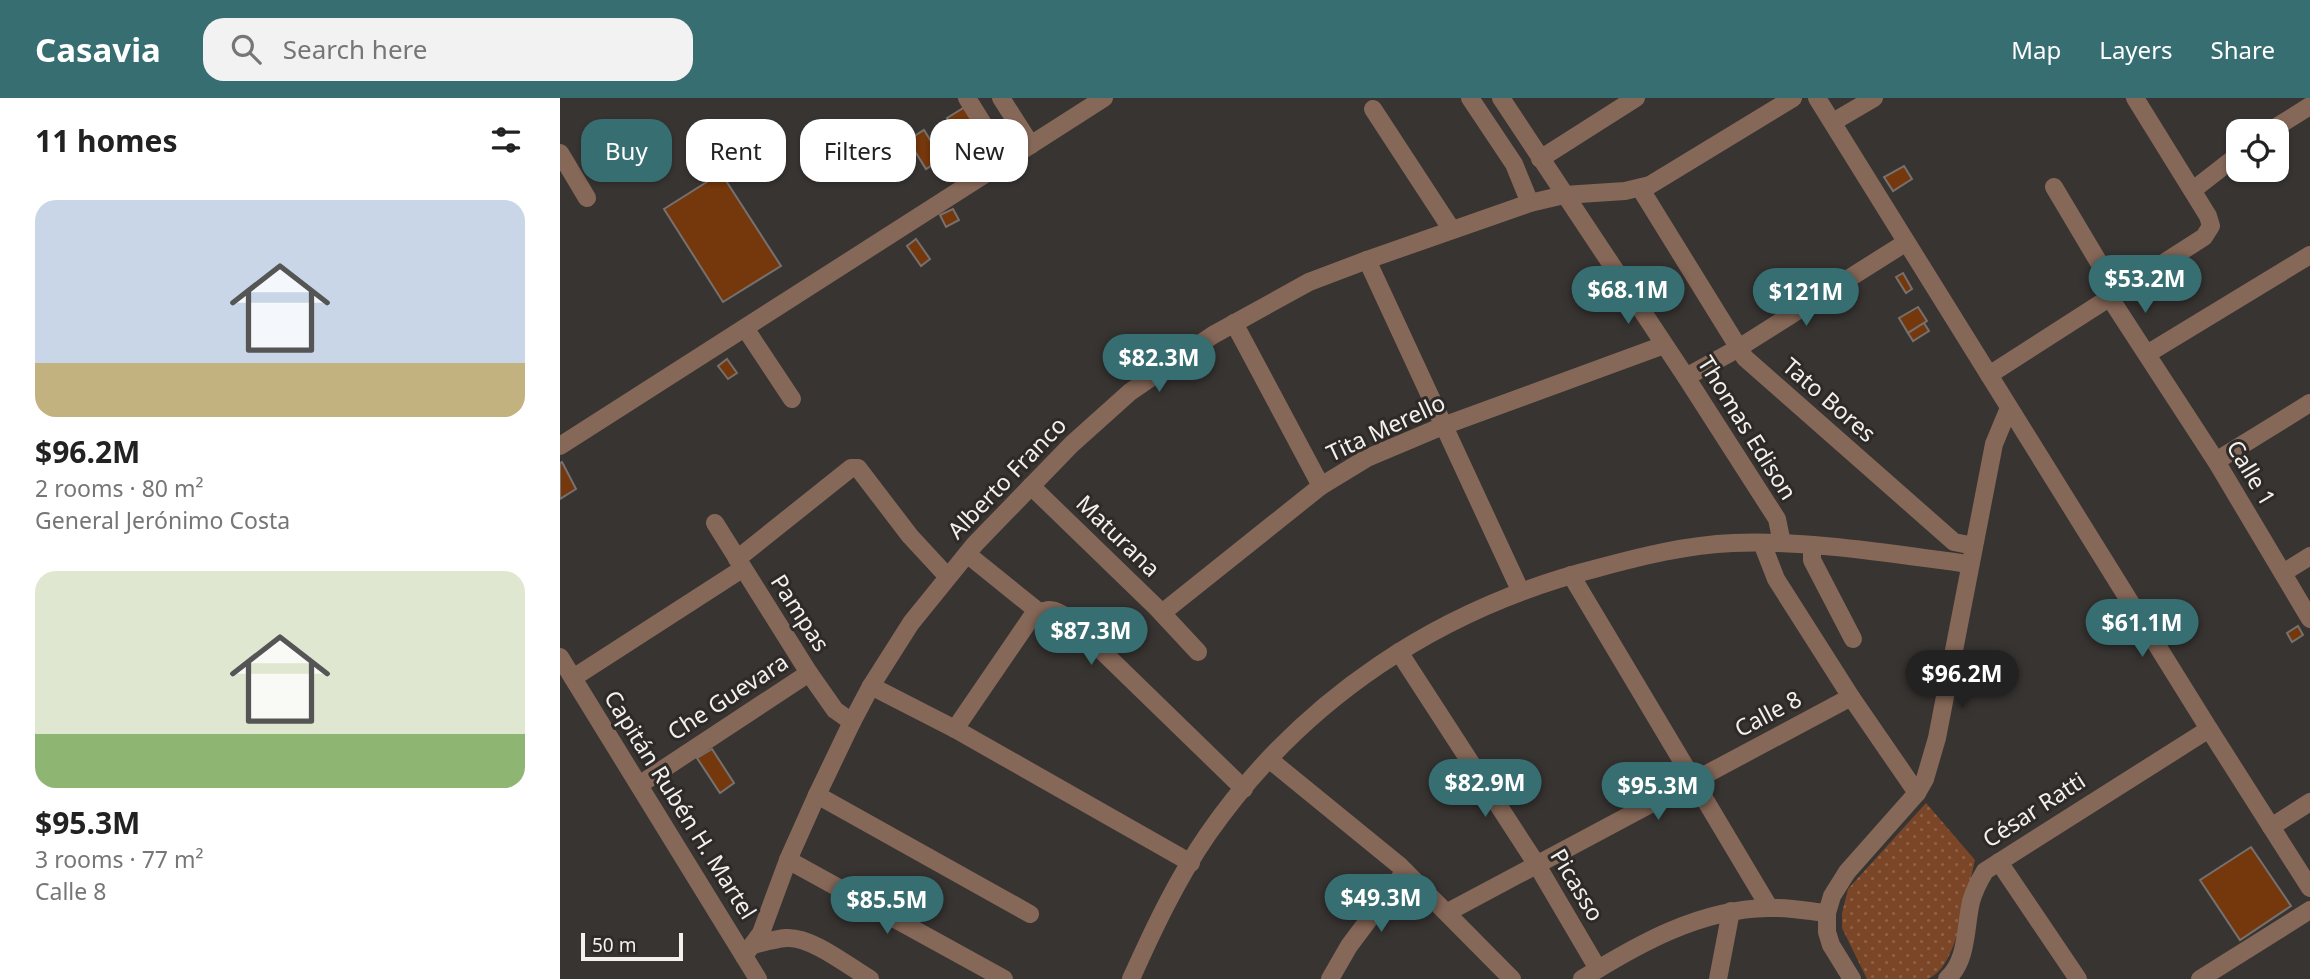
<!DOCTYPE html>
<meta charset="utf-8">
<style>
:root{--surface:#fff;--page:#f2f2f2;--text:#222;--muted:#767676;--accent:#376e71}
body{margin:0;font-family:"Noto Sans",sans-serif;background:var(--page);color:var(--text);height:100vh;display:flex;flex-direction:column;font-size:26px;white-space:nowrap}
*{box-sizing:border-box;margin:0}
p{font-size:23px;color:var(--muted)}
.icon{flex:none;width:38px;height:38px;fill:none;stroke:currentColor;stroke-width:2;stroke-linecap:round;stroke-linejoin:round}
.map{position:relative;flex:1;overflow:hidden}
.panel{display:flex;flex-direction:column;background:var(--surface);width:560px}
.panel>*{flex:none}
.hud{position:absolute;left:21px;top:21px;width:665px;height:63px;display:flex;gap:14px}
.tools{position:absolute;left:1666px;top:21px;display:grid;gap:14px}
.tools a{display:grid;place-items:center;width:63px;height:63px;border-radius:14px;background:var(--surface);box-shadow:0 2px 5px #0004;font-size:35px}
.scale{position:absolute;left:21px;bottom:18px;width:102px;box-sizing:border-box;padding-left:7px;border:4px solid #f3f1ef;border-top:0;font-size:19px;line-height:24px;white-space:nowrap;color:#f3f1ef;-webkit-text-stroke:5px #2e2a28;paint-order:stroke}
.price{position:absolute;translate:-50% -60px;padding:0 16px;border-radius:24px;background:var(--accent);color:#fff;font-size:23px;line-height:46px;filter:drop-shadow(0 2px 4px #0008)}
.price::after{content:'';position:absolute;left:50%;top:42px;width:21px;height:16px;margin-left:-10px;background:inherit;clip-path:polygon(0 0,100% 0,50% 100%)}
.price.active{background:#222;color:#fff}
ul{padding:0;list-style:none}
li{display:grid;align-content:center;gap:14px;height:371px;padding:0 35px}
li span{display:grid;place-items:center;height:217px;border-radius:21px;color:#555}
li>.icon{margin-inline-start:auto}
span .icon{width:126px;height:126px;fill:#fffc;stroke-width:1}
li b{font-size:30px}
h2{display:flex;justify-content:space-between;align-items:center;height:84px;padding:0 35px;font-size:30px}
.chip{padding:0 24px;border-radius:21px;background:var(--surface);box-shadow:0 2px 5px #0004;font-size:24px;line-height:63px}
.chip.active{background:var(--accent);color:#fff}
header{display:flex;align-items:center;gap:42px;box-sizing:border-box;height:98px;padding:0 35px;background:var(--accent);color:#fff}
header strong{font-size:33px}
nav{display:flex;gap:38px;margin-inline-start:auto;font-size:24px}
.search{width:490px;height:63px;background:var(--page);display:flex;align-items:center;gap:18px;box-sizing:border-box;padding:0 24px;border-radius:21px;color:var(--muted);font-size:26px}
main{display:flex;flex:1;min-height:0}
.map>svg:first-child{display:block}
.park{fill:url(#park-dots)}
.building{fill:#75370c;stroke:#76716f;stroke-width:2}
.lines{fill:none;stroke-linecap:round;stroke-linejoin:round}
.minor{stroke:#866858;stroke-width:18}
.labels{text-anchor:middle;stroke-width:6;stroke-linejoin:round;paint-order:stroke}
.street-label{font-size:23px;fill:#f3f1ef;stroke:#2e2a28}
</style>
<header>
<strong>Casavia</strong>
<div class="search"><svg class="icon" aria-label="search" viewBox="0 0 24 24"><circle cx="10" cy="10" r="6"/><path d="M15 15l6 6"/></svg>Search here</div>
<nav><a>Map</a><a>Layers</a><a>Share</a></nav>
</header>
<main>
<section class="panel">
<h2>11 homes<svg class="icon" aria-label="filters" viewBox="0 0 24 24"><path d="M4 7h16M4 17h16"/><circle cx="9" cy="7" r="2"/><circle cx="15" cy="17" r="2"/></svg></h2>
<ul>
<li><span style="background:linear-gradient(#c9d6e8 75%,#c2b280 0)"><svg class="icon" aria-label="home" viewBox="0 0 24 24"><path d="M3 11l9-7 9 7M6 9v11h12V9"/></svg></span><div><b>$96.2M</b><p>2 rooms · 80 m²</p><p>General Jerónimo Costa</p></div></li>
<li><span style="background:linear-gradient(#dfe7d0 75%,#8fb573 0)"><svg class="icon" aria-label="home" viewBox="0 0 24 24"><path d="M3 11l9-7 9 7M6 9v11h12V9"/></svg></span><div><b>$95.3M</b><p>3 rooms · 77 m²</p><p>Calle 8</p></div></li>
</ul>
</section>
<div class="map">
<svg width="1750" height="881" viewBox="0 0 1750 881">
<defs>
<pattern id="park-dots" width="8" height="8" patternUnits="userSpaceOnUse" patternTransform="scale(1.75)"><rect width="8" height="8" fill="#7a4627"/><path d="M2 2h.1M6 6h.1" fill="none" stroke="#8d6147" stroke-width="1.8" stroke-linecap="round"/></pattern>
</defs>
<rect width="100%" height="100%" fill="#383432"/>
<path class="park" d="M1366 705 1415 762C1408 789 1398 872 1367 881 1356 881 1321 881 1307 881L1282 830V815L1288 791Z"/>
<g class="building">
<path d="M405 9 416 29 398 40 387 20Z"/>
<path d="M364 32 382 61 366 71 348 42Z"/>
<path d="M1344 68 1352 81 1333 93 1324 79Z"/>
<path d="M161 75 221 168 163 204 104 111Z"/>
<path d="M393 111 399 122 386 129 380 117Z"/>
<path d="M356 141 370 161 361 168 347 148Z"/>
<path d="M1343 175 1352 191 1346 195 1336 179Z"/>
<path d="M1358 209 1367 223 1348 235 1339 220Z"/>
<path d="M1364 225 1369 233 1353 243 1348 235Z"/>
<path d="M167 261 177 275 168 281 158 268Z"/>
<path d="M2 364 16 391 0 401V365Z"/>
<path d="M1738 528 1743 537 1732 544 1727 535Z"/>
<path d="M152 651 174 685 160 695 137 660Z"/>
<path d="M1691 749 1731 808 1680 842 1640 782Z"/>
</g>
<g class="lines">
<g class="minor">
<path d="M407 0 446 63"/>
<path d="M441 0 471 47"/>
<path d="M910 0 954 66 970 105"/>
<path d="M941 0 1126 279 1217 421 1222 445"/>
<path d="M1257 0 1649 631 1750 790"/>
<path d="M813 11 892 132"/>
<path d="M1273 24 1314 0"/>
<path d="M1710 33 1750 8"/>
<path d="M0 55 27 100"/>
<path d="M980 61 1076 0"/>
<path d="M1494 89 1557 195"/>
<path d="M1080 90 1185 260 1394 444 1414 448"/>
<path d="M1633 92 1678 57"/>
<path d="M807 162 960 492"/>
<path d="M1550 200 1656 363 1750 521"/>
<path d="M674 225 761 388"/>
<path d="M185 230 232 301"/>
<path d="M1587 256 1750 157"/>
<path d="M1429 277 1644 139 1651 128 1648 118 1575 0"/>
<path d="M1126 279 1177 251 1345 145"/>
<path d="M0 348 544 0"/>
<path d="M1656 363 1750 305"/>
<path d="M471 388 597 510 638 554"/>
<path d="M155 425 249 575 275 612 292 624"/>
<path d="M1202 445 1216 481 1291 599 1357 695"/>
<path d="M1252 447V462L1293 541"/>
<path d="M407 456 479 514"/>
<path d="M177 461 291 370H298L350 438 387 478"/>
<path d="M1723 475 1750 458"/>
<path d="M1011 477 1209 809"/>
<path d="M602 515 761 388 807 360 883 328 1104 247"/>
<path d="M839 554 977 767 1038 871"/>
<path d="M0 559 198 881"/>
<path d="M13 580 182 471"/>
<path d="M311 588 395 631 631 765"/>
<path d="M395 631 473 517C489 510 494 510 508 520L684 691"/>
<path d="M710 662 840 768 952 881"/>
<path d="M79 687 249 575"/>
<path d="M257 697 470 816"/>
<path d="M1711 729 1750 704"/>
<path d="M228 762 444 881"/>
<path d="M1439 764 1518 881"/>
<path d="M888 814 1291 599"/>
<path d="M193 847C204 844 215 841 226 840 251 838 288 868 310 881"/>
<path d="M184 858 201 835 228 762 257 697 292 624 311 588 351 525 415 446 512 346 570 294 653 237 749 184 807 162 970 105 1004 97 1065 93 1090 87 1233 0"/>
<path d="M571 881C593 832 617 781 648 736 742 601 879 510 1038 470 1082 458 1127 447 1173 445 1252 442 1332 456 1410 466"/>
<path d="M770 881 789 848 845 773"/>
<path d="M1022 881C1078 846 1140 811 1208 810 1227 809 1248 813 1267 815"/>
<path d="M1158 881 1171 813"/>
<path d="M1292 881 1271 847 1267 834V815L1272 798 1287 774 1357 695 1365 681 1377 640 1434 346 1449 310"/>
<path d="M1387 881C1408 862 1405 829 1411 804 1414 792 1419 783 1425 773L1649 631"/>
<path d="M1640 881 1750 812"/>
</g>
</g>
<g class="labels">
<g class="street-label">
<text transform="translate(1269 302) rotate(41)" y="8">Tato Bores</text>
<text transform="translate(826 330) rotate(-25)" y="8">Tita Merello</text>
<text transform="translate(1187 330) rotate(58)" y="8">Thomas Edison</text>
<text transform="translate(1691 375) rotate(59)" y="8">Calle 1</text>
<text transform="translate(447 380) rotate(-46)" y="8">Alberto Franco</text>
<text transform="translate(558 438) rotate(44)" y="8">Maturana</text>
<text transform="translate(240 515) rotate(57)" y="8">Pampas</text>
<text transform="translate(168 599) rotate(-33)" y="8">Che Guevara</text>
<text transform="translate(1208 616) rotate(-28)" y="8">Calle 8</text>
<text transform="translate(120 707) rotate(58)" y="8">Capitán Rubén H. Martel</text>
<text transform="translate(1474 712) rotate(-33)" y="8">César Ratti</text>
<text transform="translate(1017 787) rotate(59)" y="8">Picasso</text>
</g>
</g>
</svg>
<div class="tools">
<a><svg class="icon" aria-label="locate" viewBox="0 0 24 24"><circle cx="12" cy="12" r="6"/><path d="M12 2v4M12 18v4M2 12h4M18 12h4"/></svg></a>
</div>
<div class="scale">50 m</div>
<b class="price" style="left:1585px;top:217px">$53.2M</b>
<b class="price" style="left:1068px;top:228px">$68.1M</b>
<b class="price" style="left:1246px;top:230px">$121M</b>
<b class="price" style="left:599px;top:296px">$82.3M</b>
<b class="price" style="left:1582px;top:561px">$61.1M</b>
<b class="price" style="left:531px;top:569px">$87.3M</b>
<b class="price active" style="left:1402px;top:612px">$96.2M</b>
<b class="price" style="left:925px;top:721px">$82.9M</b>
<b class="price" style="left:1098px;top:724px">$95.3M</b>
<b class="price" style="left:821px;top:836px">$49.3M</b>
<b class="price" style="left:327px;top:838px">$85.5M</b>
<div class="hud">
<a class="chip active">Buy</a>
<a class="chip">Rent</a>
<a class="chip">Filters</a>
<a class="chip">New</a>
</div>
</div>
</main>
